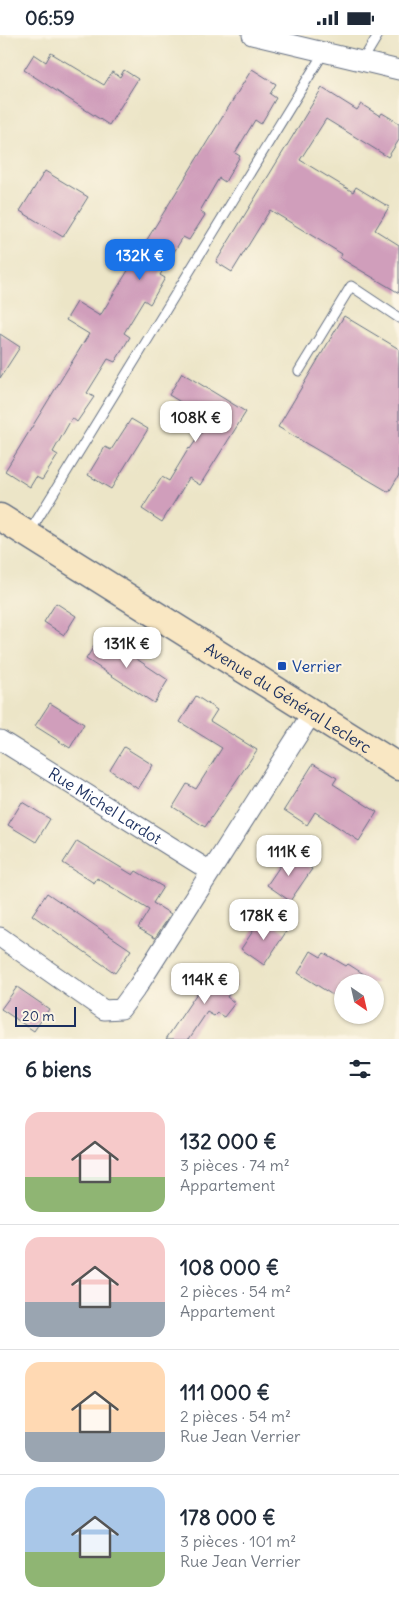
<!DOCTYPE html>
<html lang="fr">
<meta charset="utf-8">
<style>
:root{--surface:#fff;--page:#f2f2f3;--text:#1f2937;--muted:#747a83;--line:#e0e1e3;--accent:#1a73e8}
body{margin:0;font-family:Delius,sans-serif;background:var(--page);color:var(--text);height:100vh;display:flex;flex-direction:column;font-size:19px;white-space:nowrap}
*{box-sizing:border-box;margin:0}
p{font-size:16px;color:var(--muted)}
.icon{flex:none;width:28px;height:28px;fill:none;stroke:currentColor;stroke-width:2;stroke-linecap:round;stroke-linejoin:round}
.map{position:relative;height:1004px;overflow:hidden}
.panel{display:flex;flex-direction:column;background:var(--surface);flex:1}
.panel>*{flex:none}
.needle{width:32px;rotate:146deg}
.buttons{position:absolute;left:334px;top:939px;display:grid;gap:10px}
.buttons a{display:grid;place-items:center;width:50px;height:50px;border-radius:50%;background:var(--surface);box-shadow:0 1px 4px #0004;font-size:25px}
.scale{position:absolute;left:15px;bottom:12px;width:61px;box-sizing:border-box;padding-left:5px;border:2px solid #1b2f5e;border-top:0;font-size:14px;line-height:18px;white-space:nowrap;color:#1b2f5e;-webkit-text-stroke:4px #fcf5e5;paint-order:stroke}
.price{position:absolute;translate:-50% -42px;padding:0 11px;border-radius:10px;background:#fff;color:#222;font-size:16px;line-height:32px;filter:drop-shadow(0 1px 2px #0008)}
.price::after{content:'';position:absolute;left:50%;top:30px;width:15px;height:11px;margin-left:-8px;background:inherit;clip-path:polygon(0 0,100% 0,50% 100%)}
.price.on{background:var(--accent);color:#fff}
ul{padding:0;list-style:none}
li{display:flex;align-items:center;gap:15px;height:125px;padding:0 25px}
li+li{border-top:1px solid var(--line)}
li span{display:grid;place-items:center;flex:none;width:140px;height:100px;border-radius:15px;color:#555}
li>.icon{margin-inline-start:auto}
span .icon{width:60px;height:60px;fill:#fffc;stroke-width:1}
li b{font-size:21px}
h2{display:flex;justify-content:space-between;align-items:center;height:60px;padding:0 25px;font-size:21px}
.status{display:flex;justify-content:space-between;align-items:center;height:35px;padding:0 25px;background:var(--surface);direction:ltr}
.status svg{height:14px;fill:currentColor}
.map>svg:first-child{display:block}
.building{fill:#d09ebb}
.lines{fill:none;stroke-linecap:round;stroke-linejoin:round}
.service-casing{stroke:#646f83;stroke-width:11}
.minor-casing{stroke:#646f83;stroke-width:21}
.secondary-casing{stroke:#646f83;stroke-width:29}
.service{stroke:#fff;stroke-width:9}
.minor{stroke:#fff;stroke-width:19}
.secondary{stroke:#f9e7c3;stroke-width:26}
.transit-dot{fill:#1a4fb4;stroke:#fcf5e5;stroke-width:2}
.labels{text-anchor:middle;stroke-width:4;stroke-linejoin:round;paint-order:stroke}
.transit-label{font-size:16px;fill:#164399;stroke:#fcf5e5;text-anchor:start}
.street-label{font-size:16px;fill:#1b2f5e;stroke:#fcf5e5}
</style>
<div class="status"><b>06:59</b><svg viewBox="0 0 49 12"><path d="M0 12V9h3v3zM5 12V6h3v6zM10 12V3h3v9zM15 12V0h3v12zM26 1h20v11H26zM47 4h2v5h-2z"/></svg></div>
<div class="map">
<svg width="399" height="1004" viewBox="0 0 399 1004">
<rect width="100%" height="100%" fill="#fcf5e5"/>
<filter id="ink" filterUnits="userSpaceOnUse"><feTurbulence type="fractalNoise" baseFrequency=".02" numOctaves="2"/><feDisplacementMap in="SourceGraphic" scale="10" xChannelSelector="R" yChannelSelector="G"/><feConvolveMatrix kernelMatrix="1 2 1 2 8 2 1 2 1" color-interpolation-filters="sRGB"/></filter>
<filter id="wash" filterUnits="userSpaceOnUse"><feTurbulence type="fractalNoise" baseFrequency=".0096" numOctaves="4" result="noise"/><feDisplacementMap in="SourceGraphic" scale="20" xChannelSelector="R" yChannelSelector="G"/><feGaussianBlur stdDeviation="1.12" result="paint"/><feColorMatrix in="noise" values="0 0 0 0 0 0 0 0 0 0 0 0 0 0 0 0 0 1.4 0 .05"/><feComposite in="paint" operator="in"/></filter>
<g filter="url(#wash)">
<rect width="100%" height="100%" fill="#ece5c7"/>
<g id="blocks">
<g class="building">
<path d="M51 18 104 50 112 37 120 42 124 35 138 44 109 90 24 35 34 19 46 27Z"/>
<path d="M252 34 276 49 270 59 276 63 261 89 255 85 235 118 240 121 225 147 219 143 200 176 205 180 189 205 183 202 160 240 165 243 150 269 144 265 124 298 130 302 115 327 108 324 87 358 94 362 77 387 72 383 53 417 58 420 42 445 36 442 30 452 5 436 89 299 66 285 77 267 100 281Z"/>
<path d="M322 53 357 75 361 69 380 81 382 78 399 88V105L388 122 326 84 300 125 353 157 356 152 389 172 375 195 399 210V258L340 223 342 219 270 175 232 237 216 227Z"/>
<path d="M45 136 88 162 63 202 20 176Z"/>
<path d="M344 281 399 314V440L389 457 278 392Z"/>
<path d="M0 299 20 312 0 343Z"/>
<path d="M182 338 246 377 200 450 189 443 162 487 142 474 162 442 169 446 189 413 190 414 210 385 169 360Z"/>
<path d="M131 384 148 394 111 454 88 440 105 412 111 415Z"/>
<path d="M56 568 76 581 64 600 44 587Z"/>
<path d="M101 600 168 645 154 668 86 624Z"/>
<path d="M196 661 217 675 210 686 257 715 205 792 173 772 187 749 196 754 222 713 180 687Z"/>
<path d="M50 668 84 689 70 713 35 691Z"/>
<path d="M124 712 153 730 138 754 110 735Z"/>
<path d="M313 729 337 743 333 749 377 777 359 806 315 777 307 790 284 775Z"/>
<path d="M22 767 50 784 36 807 8 790Z"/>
<path d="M77 806 133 840 136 836 163 852 153 868 171 879 155 903 138 893 149 875 97 843 94 848 63 828Z"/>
<path d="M289 818 312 834 290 866 267 850Z"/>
<path d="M47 858 131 915 115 938 32 880Z"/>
<path d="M263 881 286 897 264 930 241 914Z"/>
<path d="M311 916 321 922 324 918 346 931 348 929 378 948H342V966L298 938Z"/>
<path d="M214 933 237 948 227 962 235 968 224 982 217 978 214 981 207 977 189 1004H166Z"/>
<path d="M17 952 49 974 34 996 1 974Z"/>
</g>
</g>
</g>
<g filter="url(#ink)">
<use href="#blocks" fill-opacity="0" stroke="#646f83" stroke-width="1"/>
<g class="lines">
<defs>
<g id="service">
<path d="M363 25 378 0"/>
<path d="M299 336 351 251 399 283"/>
<path d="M29 498 324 17"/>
</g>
<g id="minor">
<path d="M252 0 399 35"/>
<path id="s1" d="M0 705 210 836"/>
<path d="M0 902 104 975 121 974 138 951 312 678"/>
</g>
<g id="secondary">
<path id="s2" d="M0 482 399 732"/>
</g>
</defs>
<use href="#service" class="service-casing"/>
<use href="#minor" class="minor-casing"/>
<use href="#secondary" class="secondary-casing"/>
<use href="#service" class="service"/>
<use href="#minor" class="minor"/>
<use href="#secondary" class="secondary"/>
</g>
</g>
<rect class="transit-dot" x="277" y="626" width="10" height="10" rx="2.5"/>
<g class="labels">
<g class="transit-label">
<text x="292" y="637">Verrier</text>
</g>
<g class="street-label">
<text dy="6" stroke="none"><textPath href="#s2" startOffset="340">Avenue du Général Leclerc</textPath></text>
<text dy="6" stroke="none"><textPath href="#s1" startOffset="124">Rue Michel Lardot</textPath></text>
</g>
</g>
</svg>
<div class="buttons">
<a><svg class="needle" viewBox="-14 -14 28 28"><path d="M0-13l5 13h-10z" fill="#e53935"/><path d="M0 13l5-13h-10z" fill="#747a83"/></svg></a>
</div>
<div class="scale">20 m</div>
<b class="price on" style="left:140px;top:246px">132K €</b>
<b class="price" style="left:196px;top:408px">108K €</b>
<b class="price" style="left:127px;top:634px">131K €</b>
<b class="price" style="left:289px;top:842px">111K €</b>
<b class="price" style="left:264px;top:906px">178K €</b>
<b class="price" style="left:205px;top:970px">114K €</b>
</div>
<section class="panel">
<h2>6 biens<svg class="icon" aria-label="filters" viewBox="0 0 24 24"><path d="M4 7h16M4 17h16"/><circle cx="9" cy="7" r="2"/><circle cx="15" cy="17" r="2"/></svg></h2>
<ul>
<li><span style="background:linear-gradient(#f6c9c9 65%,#8fb573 0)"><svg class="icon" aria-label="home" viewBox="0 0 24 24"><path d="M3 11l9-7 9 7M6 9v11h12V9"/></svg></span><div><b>132 000 €</b><p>3 pièces · 74 m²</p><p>Appartement</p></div></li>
<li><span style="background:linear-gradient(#f6c9c9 65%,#9aa5b1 0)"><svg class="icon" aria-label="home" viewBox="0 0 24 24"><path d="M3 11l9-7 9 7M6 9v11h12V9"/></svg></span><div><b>108 000 €</b><p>2 pièces · 54 m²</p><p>Appartement</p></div></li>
<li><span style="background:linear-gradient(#ffd9b3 70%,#9aa5b1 0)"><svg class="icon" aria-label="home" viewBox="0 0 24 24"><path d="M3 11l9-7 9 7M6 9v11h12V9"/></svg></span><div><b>111 000 €</b><p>2 pièces · 54 m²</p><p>Rue Jean Verrier</p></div></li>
<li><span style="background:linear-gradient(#a9c7e8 65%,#8fb573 0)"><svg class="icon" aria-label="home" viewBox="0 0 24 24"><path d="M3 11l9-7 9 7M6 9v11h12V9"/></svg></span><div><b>178 000 €</b><p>3 pièces · 101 m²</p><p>Rue Jean Verrier</p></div></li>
</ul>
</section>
